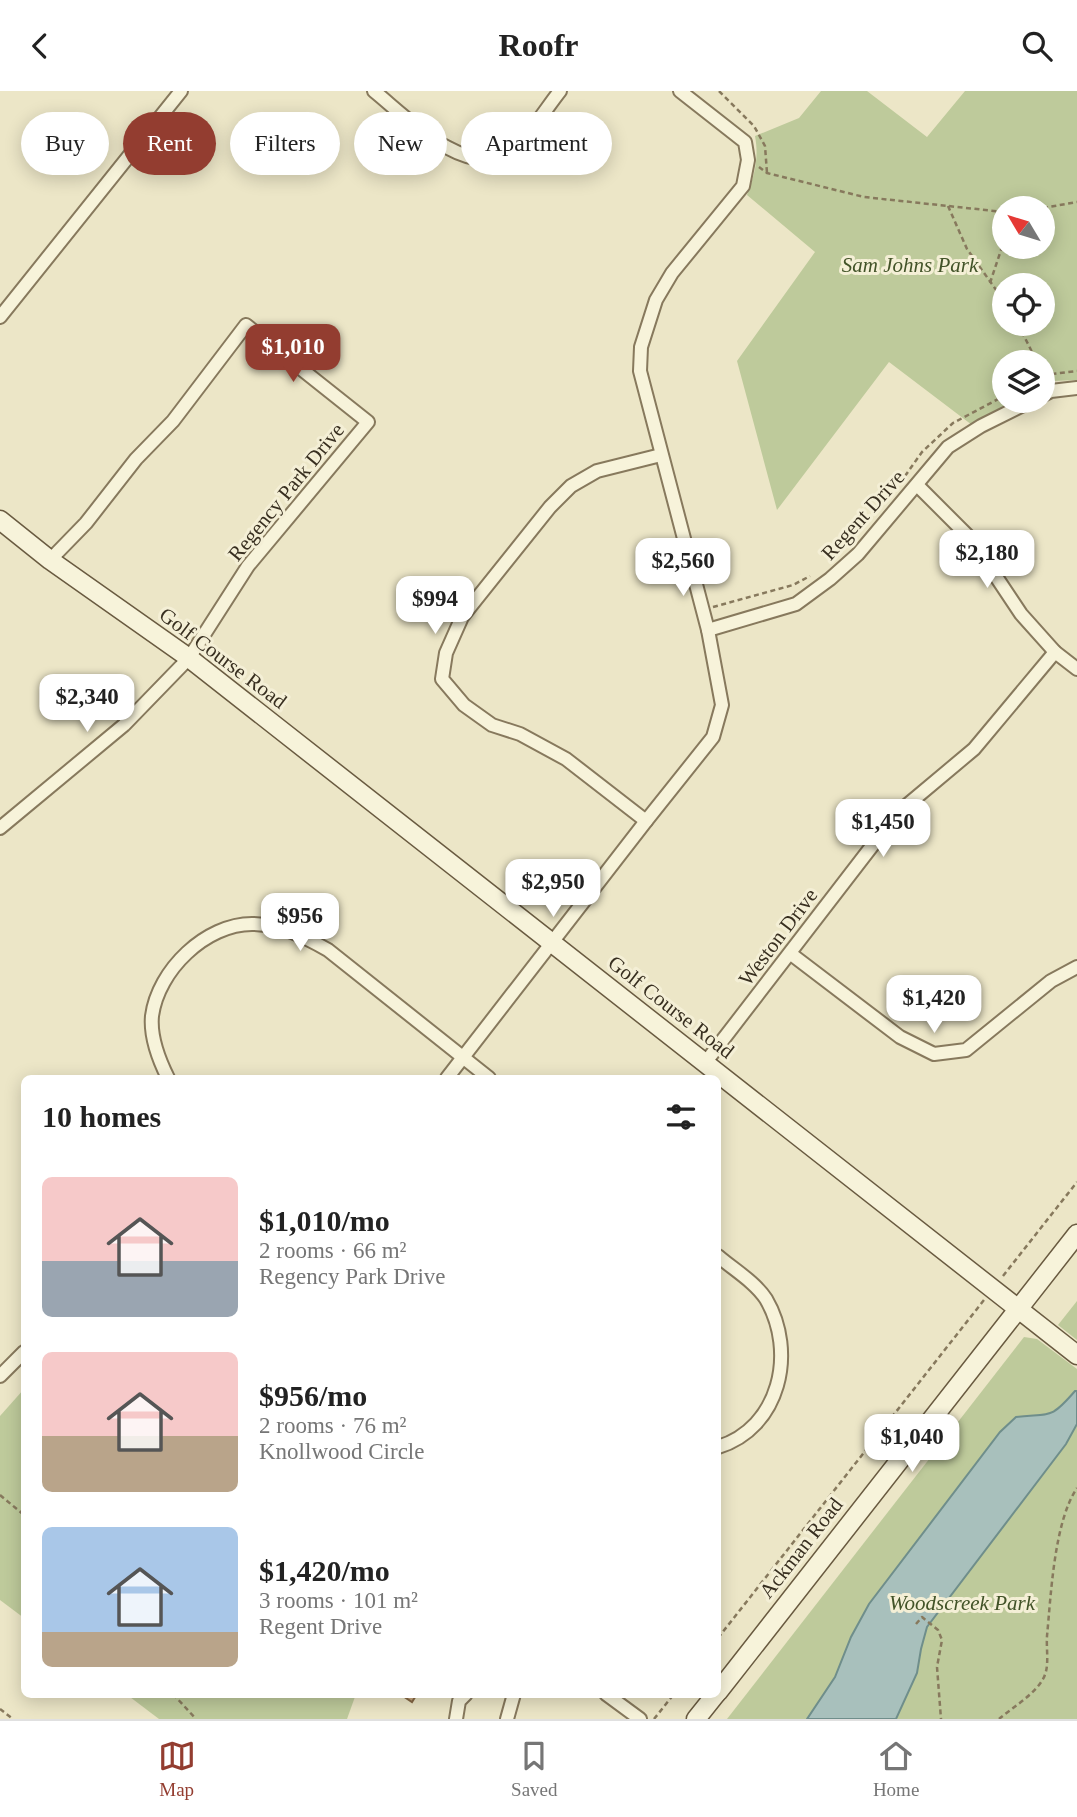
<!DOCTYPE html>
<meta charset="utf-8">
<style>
:root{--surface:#fff;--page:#f2f2f2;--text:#222;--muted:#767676;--line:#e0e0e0;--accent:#933d30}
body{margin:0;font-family:"Times New Roman",serif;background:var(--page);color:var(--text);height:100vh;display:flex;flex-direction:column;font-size:26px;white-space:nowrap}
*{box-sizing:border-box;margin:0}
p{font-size:23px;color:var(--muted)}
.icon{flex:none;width:38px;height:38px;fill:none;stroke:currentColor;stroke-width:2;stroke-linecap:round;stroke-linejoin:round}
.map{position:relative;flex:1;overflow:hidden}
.sheet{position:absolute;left:21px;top:984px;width:700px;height:623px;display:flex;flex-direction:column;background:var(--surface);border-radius:10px;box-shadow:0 4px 18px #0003}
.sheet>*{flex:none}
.hud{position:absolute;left:21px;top:21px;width:700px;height:63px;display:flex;gap:14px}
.needle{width:46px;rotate:308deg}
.tools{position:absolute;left:992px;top:105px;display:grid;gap:14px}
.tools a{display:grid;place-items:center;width:63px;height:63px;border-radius:50%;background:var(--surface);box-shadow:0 4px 18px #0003;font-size:35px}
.price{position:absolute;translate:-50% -60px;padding:0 16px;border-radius:14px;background:#fff;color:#222;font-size:23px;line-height:46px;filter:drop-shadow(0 2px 4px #0008)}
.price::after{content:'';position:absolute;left:50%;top:42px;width:21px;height:16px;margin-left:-10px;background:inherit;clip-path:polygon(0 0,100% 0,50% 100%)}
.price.on{background:var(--accent);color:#fff}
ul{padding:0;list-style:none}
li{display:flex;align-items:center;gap:21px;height:175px;padding:0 21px}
li span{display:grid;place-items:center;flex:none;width:196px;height:140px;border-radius:10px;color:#555}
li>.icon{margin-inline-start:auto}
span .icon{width:84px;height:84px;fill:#fffc;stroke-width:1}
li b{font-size:30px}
h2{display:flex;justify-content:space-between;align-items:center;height:84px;padding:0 21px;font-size:30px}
.tag{padding:0 24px;border-radius:32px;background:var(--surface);box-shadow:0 4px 18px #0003;font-size:24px;line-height:63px}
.tag.on{background:var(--accent);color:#fff}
header{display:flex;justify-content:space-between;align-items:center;height:91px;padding:0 21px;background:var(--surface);font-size:32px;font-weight:700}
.dock{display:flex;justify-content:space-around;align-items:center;height:98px;border-top:2px solid var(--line);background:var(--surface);font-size:19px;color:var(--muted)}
.dock a{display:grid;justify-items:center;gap:4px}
.dock .on{color:var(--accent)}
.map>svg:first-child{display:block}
.green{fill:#beca9b;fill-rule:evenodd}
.water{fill:#a8c0bc;stroke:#6f8e8b;stroke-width:2}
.building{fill:#c8a77e;stroke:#856744;stroke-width:2}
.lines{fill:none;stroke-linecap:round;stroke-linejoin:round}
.street-casing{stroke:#87795d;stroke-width:16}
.secondary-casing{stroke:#695a40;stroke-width:21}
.path{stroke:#87795d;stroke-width:2.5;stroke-dasharray:5 3.5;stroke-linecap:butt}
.street{stroke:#f7f3da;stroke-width:12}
.secondary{stroke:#f7f3da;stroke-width:18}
.labels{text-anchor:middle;stroke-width:6;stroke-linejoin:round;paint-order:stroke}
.park-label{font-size:21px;font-style:italic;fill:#425328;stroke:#f4efd6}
.street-label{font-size:21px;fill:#382f20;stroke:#f4efd6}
</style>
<header><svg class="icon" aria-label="back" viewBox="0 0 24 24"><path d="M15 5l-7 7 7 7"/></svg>Roofr<svg class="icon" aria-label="search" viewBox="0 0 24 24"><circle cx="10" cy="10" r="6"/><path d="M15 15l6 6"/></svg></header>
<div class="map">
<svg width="1077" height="1628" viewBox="0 0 1077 1628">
<rect width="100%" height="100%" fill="#ece6c7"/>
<g class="green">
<path d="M821 0H867L927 46 965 0H1077V289L1053 290 1043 296V271H1004V310H1017L972 334 889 271 777 419 737 270 815 161 747 104C755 83 759 67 755 45L799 27ZM1004 117H1043V156H1004ZM1004 194H1043V233H1004Z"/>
<path d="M1077 1210V1249L1058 1234Z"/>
<path d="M1024 1246 1037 1248 1077 1278V1628H727Z"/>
<path d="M24 1298V1527L0 1509V1325Z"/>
<path d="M126 1603H356L347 1628H159Z"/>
</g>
<path class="water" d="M1075 1300H1077V1333L1066 1353 927 1536 921 1558 917 1582 896 1628H807L835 1586 851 1546 869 1513 1000 1341 1016 1326C1051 1322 1050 1329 1075 1300Z"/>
<path class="building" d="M400 1603H417L412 1611Z"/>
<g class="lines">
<defs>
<g id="street">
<path d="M374 0C404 24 466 89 507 61 529 47 544 20 560 0"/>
<path d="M0 226 181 0"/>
<path d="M1043 304 1051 300 1077 297"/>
<path d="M917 394 971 448 1021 523 1055 561 1077 578"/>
<path d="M708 539 796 513 830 488 858 463 948 356 981 335 1031 310"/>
<path d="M646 730 566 668 520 643 492 634 464 614 442 588 446 562 462 526 550 416 571 395 597 380 661 364"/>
<path d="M0 737 124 634 189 567 248 475 368 331 246 234 173 330 136 368 86 432 50 469"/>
<path d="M791 863 900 946 934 963 966 959 1051 890 1077 876"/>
<path d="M705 972 882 742 906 715 974 658 1055 561"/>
<path d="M168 987C159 969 150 946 152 925 158 879 206 833 252 833 280 833 305 846 328 859L489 987"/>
<path d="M447 987 646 730 713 646 722 614 708 539 640 280 641 256 656 209 672 182 743 95 748 69 745 51 680 0"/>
<path d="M718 1165C733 1178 755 1191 766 1208 797 1261 780 1337 718 1356"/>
<path d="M0 1285 24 1261"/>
<path d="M606 1603 640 1628"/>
<path d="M456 1628 459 1610 466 1603"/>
<path d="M507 1628 514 1603"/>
</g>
<g id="secondary">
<path d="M0 429 50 469 189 567 1077 1264"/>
<path d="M718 1601 1077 1143"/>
<path d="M696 1628 716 1603"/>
</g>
</defs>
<use href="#street" class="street-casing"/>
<use href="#secondary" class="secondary-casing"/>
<g class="path">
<path d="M719 0 754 35 765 55 767 82"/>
<path d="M759 76 767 82 864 106 1004 121"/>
<path d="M948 115 967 158 1004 210"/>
<path d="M1043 117 1077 111"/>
<path d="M990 192 1004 150"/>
<path d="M1018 233 1037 271"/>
<path d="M1043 284 1077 280"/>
<path d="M905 385 922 361 953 332 1004 305"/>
<path d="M713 516 793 494 810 485"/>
<path d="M1003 1185 1077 1091"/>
<path d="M0 1404 24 1424"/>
<path d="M916 1533 922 1526 938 1539 942 1549 937 1576 941 1628"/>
<path d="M718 1547 984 1209"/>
<path d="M173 1603 196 1628"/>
<path d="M0 1618 13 1628"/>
<path d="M654 1628 674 1603"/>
<path d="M999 1628C1013 1616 1034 1604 1043 1588 1050 1576 1046 1559 1047 1545 1051 1504 1054 1431 1077 1397"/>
</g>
<use href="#street" class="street"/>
<use href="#secondary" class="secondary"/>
</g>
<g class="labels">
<g class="park-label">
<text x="910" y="181">Sam Johns Park</text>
<text x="962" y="1519">Woodscreek Park</text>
</g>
<g class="street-label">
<text transform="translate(286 401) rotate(-51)" y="7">Regency Park Drive</text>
<text transform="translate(863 424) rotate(-48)" y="7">Regent Drive</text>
<text transform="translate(223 567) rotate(37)" y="7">Golf Course Road</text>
<text transform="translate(778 846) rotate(-53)" y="7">Weston Drive</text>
<text transform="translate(671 916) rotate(38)" y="7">Golf Course Road</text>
<text transform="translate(801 1457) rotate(-52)" y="7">Ackman Road</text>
</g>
</g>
</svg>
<div class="tools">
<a><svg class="needle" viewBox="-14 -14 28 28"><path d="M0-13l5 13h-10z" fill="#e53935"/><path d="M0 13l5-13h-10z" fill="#767676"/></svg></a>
<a><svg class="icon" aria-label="locate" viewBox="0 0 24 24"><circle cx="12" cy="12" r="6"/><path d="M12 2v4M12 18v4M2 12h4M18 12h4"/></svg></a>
<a><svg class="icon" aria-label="layers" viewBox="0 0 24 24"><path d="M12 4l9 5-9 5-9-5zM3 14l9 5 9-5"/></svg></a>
</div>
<b class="price on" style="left:293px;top:293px">$1,010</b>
<b class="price" style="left:987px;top:499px">$2,180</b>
<b class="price" style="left:683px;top:507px">$2,560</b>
<b class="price" style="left:435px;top:545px">$994</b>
<b class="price" style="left:87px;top:643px">$2,340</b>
<b class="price" style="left:883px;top:768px">$1,450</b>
<b class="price" style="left:553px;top:828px">$2,950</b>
<b class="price" style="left:300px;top:862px">$956</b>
<b class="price" style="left:934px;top:944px">$1,420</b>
<b class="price" style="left:912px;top:1383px">$1,040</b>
<div class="hud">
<a class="tag">Buy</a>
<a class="tag on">Rent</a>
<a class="tag">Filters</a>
<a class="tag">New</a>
<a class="tag">Apartment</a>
</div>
<section class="sheet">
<h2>10 homes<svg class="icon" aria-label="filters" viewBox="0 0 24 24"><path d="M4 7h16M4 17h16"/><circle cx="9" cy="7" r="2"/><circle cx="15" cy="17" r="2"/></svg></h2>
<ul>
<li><span style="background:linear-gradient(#f6c9c9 60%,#9aa5b1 0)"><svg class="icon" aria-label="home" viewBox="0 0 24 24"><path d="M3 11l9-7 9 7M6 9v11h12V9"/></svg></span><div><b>$1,010/mo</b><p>2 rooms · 66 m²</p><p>Regency Park Drive</p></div></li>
<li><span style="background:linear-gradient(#f6c9c9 60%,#b9a48a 0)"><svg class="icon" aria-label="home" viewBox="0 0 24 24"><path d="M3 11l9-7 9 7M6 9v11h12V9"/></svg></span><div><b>$956/mo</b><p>2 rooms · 76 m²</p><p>Knollwood Circle</p></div></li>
<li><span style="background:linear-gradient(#a9c7e8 75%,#b9a48a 0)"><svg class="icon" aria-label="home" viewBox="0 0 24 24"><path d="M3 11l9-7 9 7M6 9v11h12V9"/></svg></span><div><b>$1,420/mo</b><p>3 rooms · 101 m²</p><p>Regent Drive</p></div></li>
</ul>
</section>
</div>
<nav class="dock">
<a class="on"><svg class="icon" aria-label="map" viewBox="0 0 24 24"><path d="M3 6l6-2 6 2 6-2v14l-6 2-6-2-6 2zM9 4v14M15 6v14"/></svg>Map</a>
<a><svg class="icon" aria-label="saved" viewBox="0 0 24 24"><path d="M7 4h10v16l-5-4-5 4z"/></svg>Saved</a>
<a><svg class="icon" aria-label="home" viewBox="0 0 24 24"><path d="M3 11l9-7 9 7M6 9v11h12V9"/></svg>Home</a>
</nav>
